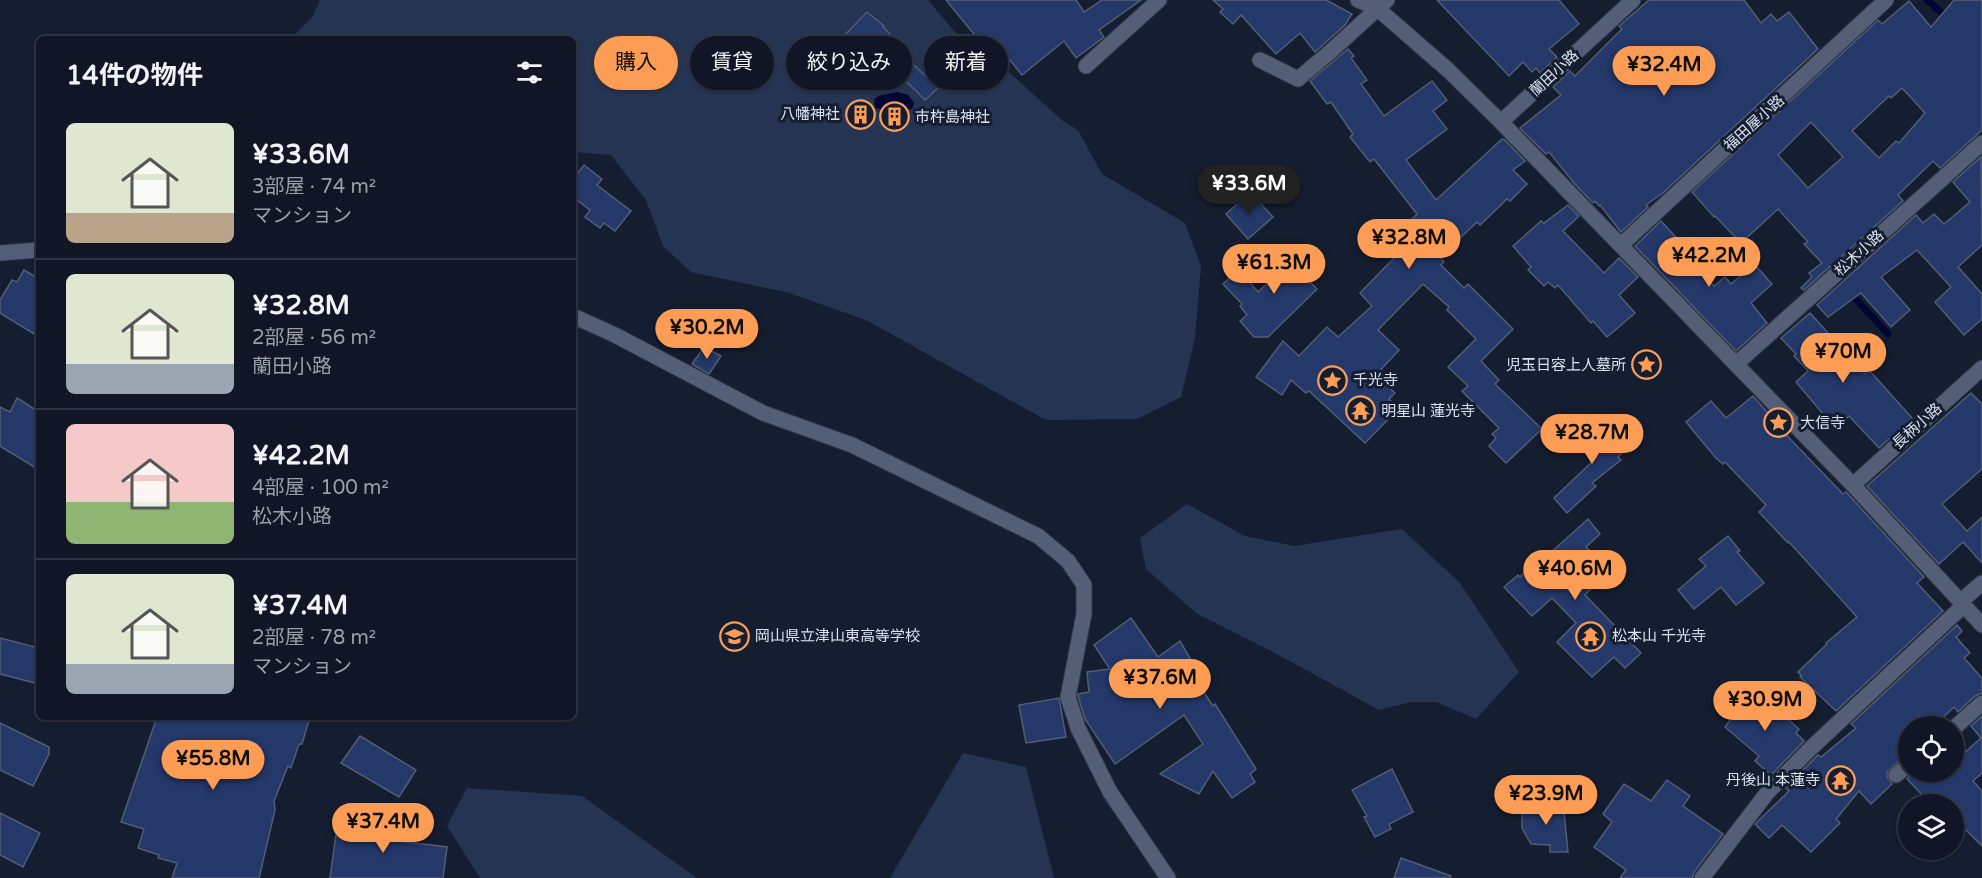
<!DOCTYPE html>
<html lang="ja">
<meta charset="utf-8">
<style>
:root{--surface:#101625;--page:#191f2d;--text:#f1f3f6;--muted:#9c9fa7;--line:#303542;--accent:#fd9c55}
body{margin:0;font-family:"Varela Round","Noto Sans JP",sans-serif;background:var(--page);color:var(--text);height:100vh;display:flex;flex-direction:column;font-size:22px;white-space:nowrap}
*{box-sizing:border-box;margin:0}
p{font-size:20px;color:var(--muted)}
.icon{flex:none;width:33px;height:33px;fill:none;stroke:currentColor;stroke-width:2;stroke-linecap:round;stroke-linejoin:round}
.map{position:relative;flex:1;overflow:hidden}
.panel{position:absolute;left:36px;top:36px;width:540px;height:684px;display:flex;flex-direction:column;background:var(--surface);border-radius:9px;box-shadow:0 2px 4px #0004,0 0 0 2px var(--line)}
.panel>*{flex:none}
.top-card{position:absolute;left:594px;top:36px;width:570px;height:54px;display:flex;gap:12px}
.tools{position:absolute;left:1898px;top:716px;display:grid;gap:12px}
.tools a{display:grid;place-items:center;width:66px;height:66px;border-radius:50%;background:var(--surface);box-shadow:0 2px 4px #0004,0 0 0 2px var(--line);font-size:30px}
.price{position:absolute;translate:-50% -51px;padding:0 14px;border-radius:21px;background:var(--accent);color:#111;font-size:20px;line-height:39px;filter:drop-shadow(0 2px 3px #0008)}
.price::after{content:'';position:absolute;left:50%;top:36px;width:18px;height:14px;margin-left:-9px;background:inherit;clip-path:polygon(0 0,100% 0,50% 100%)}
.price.active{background:#222;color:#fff}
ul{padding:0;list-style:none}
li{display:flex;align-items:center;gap:18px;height:150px;padding:0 30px}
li+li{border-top:2px solid var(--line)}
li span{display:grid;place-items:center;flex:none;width:168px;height:120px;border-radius:9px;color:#555}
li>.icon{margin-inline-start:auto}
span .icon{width:72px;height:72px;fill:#fffc;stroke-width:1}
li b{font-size:26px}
h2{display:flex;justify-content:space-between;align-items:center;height:72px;padding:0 30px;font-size:26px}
.tag{padding:0 21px;border-radius:27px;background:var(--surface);box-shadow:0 2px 4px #0004,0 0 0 2px var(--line);font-size:21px;line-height:54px}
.tag.active{background:var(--accent);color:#111}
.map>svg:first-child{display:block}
.green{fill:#263453}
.water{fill:#010532}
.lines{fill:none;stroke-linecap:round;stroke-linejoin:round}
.stream{stroke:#010532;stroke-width:7}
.building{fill:#24396a;stroke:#525d75;stroke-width:1.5;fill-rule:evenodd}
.minor-casing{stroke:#323748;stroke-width:17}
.minor{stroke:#545f77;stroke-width:15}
.labels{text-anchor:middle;stroke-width:6;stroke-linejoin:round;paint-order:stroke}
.street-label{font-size:15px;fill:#dae1ef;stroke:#151e31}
.poi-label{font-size:15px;fill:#dae1ef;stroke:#151e31;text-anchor:start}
</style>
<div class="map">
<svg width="1982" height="878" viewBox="0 0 1982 878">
<rect width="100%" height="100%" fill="#151e31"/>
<g class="green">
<path d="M320 0H928L980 62 1000 64 1063 121 1078 130 1102 174 1185 223 1201 266 1195 338 1181 397 1137 419 1046 420 868 321 790 293 691 272 663 246 646 200 611 155 573 152V39H291L313 16Z"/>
<path d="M1187 504 1245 536 1294 546 1402 529 1460 583 1519 672 1476 719 1436 702H1410L1379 710 1273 652 1196 613 1146 569 1140 538Z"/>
<path d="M963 753 1026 767 1054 878H890Z"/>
<path d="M467 788 582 796 697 878H480L447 826Z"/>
</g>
<path class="water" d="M898 92 908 95 914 103 912 109 896 111 875 108 874 100 878 96Z"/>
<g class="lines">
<g class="stream">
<path d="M1927 0 1948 18"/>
<path d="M1840 282 1888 334"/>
</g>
</g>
<g class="building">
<path d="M946 0H1076L1084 12 1102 0H1141L1099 30 1104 37 1076 58 1064 41 1022 75 996 43 987 50Z"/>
<path d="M1213 0H1326L1352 14 1345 25 1315 52 1300 33 1276 54 1241 15 1233 24 1220 12 1223 9Z"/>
<path d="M1437 0H1559L1579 24 1549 49 1557 57 1540 73 1536 68 1532 72 1523 62 1509 76Z"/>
<path d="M1649 0H1744L1761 23 1771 14 1777 21 1789 12 1818 49 1664 192 1646 205 1648 207 1621 232 1600 205 1599 206 1595 201 1593 203 1574 183 1549 152 1546 154 1520 128 1561 95 1553 87 1570 71 1575 76 1622 29 1619 26Z"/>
<path d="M1954 0H1982V130L1940 168 1933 161 1898 195 1903 201 1804 290 1801 288 1812 277 1809 273 1822 263 1804 244 1808 242 1778 209 1741 243 1715 216 1714 217 1692 192 1878 20 1882 24 1909 1 1931 27ZM1902 88 1925 113 1899 143 1896 141 1879 158 1852 131 1889 96 1891 98ZM1811 122 1843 157 1808 188 1778 155Z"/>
<path d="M867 12 884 26 883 27 890 34 838 86 816 65Z"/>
<path d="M1348 49 1354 56 1351 58 1367 80 1361 84 1384 116 1432 81 1447 100 1433 111 1447 129 1406 160 1436 200 1502 139 1505 140 1525 161 1513 170 1527 184 1510 201 1507 199 1480 225 1477 222 1440 257 1444 262 1441 265 1464 288 1468 284 1513 329 1481 361 1499 380 1495 384 1542 429 1506 463 1489 446 1496 438 1492 434 1499 428 1462 391 1468 386 1448 367 1476 339 1447 310 1449 307 1423 284 1378 330 1399 350 1376 375 1395 393 1389 399 1399 408 1365 443 1309 391 1306 393 1291 380 1282 395 1256 377 1283 341 1299 356 1327 327 1338 337 1372 306 1360 293 1395 257 1385 247 1417 214 1374 159 1370 162 1350 137 1353 134 1331 102 1327 104 1310 81Z"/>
<path d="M914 65 938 88 925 100 902 77Z"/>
<path d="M1981 157 1982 245 1958 267 1982 294V319L1964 335 1935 302 1951 287 1917 250 1881 277 1910 310 1891 327 1861 293 1828 317 1817 305 1916 215 1923 223 1934 214 1944 224 1970 202 1953 182Z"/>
<path d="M584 165 602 179 597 185 631 211 615 231 604 223 600 228 585 217 590 210 573 197V179Z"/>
<path d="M1250 192 1273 217 1248 239 1226 214Z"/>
<path d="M1568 205 1579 216 1563 231 1604 273 1619 258 1638 277 1619 295 1635 313 1607 337 1593 321 1591 323 1558 285 1555 288 1548 282 1544 286 1528 270 1531 267 1513 246 1541 221 1544 223Z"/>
<path d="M1661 221 1684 246 1680 251 1714 286 1725 277 1731 284 1754 264 1772 284 1751 303 1767 323 1736 351 1635 246Z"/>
<path d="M1307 246 1320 259 1305 277 1317 289 1268 337H1254L1240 321 1247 315 1240 306 1242 304 1223 284 1239 270 1258 292Z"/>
<path d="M24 270 39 279V337L0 313V300L12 280 17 282Z"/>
<path d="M1810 313 1865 374 1869 370 1912 418 1879 448 1849 416 1835 428 1796 382 1808 371 1794 356 1796 354 1781 338Z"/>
<path d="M704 347 721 356 709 374 692 364Z"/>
<path d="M1971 393 1982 404V469L1942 504 1967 531 1982 517V563L1963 542 1939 564 1867 486Z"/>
<path d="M1753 396 1774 420 1773 421 1843 494 1846 492 1924 577 1917 583 1943 611 1836 711 1800 677 1802 676 1798 672 1827 644 1826 643 1857 617 1789 542 1788 543 1759 512 1766 505 1725 462 1723 464 1716 458 1686 422 1711 401 1726 418Z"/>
<path d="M17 398 39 412V470L0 446V407L10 412Z"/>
<path d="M1600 420 1626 449 1618 457 1621 460 1592 483 1596 486 1567 513 1554 498 1597 457 1580 439Z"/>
<path d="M1588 519 1600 534 1586 547 1610 570 1585 595 1641 653 1625 668 1614 657 1592 677 1557 642 1576 623 1552 598 1532 616 1504 587 1518 575 1520 577 1535 561 1538 564Z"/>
<path d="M1728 536 1740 551 1737 552 1764 583 1736 605 1721 587 1694 609 1678 590 1706 566 1699 559Z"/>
<path d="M1131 618 1158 657 1180 641 1191 660 1186 665 1213 706 1215 704 1256 769 1250 774 1255 782 1232 798 1213 771 1199 794 1160 774 1203 744 1184 715 1115 764 1085 719 1078 696V694L1089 692 1087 672 1110 669 1094 645Z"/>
<path d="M1957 625 1962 631 1956 637 1970 653 1964 658 1982 678V693L1975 696 1958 712 1954 707 1934 726H1908V755L1902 758 1887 772V777L1892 784 1871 804 1859 791 1836 819 1840 823 1811 852 1782 825 1769 838 1755 824 1789 791 1785 788 1818 755 1821 757 1856 728 1851 724Z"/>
<path d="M0 638 39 648V684L0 674Z"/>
<path d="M1754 693 1760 699 1762 696 1799 729 1796 733 1804 741 1771 775 1755 761 1759 756 1725 727 1741 706Z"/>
<path d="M1059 698 1066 737 1026 743 1019 705Z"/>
<path d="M1982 716V773L1973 781 1982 791V846L1964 828 1960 830 1953 823V804H1931L1907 779 1915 771H1953V763L1981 738 1971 726Z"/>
<path d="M157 717H310L302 744H299L291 768 288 766 274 801 275 810 259 878H172L177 863 158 858 159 855 138 848 144 829 121 822Z"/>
<path d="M0 723 49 747V754L33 786 0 770Z"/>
<path d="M360 736 416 770 399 797 341 763Z"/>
<path d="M1392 769 1413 812 1389 824 1391 829 1375 837 1364 817 1367 816 1352 790Z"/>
<path d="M1667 780 1690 796 1683 806 1723 834 1694 872 1692 878H1620L1626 870 1594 847 1612 822 1603 814 1624 784 1651 801Z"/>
<path d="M1551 802H1563L1568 852H1550V845L1531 844 1522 828V805L1551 804Z"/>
<path d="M0 813 40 833 23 867 0 855Z"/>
<path d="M338 820 400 829 398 841 447 847 443 878H330Z"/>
<path d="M1401 858 1451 876 1450 878H1394Z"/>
</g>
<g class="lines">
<defs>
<g id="minor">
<path d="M1358 0 1378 9 1448 70 1501 122 1853 485 1982 625"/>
<path d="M1260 60 1298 79 1330 52 1387 0"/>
<path d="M1086 66 1159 0"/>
<path d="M1501 122 1633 0"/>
<path d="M1621 245 1886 0"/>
<path d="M0 253 39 250"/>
<path d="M573 316 615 335 763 413 852 445 1038 536 1068 561 1084 585V614L1068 697 1078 728 1110 792 1168 878"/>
<path d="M1736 364 1982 143"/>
<path d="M1853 485 1982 368"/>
<path d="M1960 602 1982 583"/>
<path d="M1953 729 1982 703"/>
<path d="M1896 775 1908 765"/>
<path d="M1702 878 1767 793 1810 749 1963 606"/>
</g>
</defs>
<use href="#minor" class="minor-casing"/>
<use href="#minor" class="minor"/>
</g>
<defs>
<symbol id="building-ring" viewBox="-11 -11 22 22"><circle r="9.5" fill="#151e31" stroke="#fd9c55" stroke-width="1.5"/><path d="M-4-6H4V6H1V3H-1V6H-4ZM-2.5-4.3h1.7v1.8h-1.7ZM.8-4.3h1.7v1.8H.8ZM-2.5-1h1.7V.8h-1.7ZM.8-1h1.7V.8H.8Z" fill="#fd9c55"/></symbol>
<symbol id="sight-ring" viewBox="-11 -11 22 22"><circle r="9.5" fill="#151e31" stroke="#fd9c55" stroke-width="1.5"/><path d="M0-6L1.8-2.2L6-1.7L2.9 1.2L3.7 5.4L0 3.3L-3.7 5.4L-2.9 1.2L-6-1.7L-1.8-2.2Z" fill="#fd9c55"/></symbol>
<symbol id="temple-ring" viewBox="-11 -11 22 22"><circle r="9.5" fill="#151e31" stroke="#fd9c55" stroke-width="1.5"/><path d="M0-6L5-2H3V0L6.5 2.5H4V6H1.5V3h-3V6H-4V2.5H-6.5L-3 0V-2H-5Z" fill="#fd9c55"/></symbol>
<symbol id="school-ring" viewBox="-11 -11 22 22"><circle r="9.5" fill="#151e31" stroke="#fd9c55" stroke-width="1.5"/><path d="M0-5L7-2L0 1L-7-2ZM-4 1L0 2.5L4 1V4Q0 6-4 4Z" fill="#fd9c55"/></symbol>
</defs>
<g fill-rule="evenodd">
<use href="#building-ring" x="844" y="98" width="33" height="33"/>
<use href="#building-ring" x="878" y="100" width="33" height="33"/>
<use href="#sight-ring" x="1630" y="348" width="33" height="33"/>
<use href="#sight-ring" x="1316" y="364" width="33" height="33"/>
<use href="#temple-ring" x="1344" y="394" width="33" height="33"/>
<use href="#sight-ring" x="1762" y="406" width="33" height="33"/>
<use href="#school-ring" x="718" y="620" width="33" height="33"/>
<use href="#temple-ring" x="1574" y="620" width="33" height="33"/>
<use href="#temple-ring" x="1824" y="764" width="33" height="33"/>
</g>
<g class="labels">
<g class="street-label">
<text transform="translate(1554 73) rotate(-43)" y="5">蘭田小路</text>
<text transform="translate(1754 123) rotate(-42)" y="5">福田屋小路</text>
<text transform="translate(1859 253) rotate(-42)" y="5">松木小路</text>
<text transform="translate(1917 426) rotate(-42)" y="5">長柄小路</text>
</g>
<g class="poi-label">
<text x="840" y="119" text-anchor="end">八幡神社</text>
<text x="915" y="122">市杵島神社</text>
<text x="1626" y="370" text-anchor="end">児玉日容上人墓所</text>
<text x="1353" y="385">千光寺</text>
<text x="1381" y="416">明星山 蓮光寺</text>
<text x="1800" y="428">大信寺</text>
<text x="755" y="641">岡山県立津山東高等学校</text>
<text x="1612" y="641">松本山 千光寺</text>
<text x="1820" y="785" text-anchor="end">丹後山 本蓮寺</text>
</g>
</g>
</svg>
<div class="tools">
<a><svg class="icon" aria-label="locate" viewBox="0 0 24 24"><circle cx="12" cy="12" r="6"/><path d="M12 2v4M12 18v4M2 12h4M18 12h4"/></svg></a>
<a><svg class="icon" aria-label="layers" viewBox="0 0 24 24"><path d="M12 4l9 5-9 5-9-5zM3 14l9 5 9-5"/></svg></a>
</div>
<b class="price" style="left:1664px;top:97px">¥32.4M</b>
<b class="price active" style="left:1249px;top:216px">¥33.6M</b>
<b class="price" style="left:1409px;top:270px">¥32.8M</b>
<b class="price" style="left:1709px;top:288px">¥42.2M</b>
<b class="price" style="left:1274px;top:295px">¥61.3M</b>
<b class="price" style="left:707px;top:360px">¥30.2M</b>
<b class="price" style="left:1843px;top:384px">¥70M</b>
<b class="price" style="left:1592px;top:465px">¥28.7M</b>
<b class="price" style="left:1575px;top:601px">¥40.6M</b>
<b class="price" style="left:1160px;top:710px">¥37.6M</b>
<b class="price" style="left:1765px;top:732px">¥30.9M</b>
<b class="price" style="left:213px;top:791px">¥55.8M</b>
<b class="price" style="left:1546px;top:826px">¥23.9M</b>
<b class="price" style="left:383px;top:854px">¥37.4M</b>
<div class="top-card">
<a class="tag active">購入</a>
<a class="tag">賃貸</a>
<a class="tag">絞り込み</a>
<a class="tag">新着</a>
</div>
<section class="panel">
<h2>14件の物件<svg class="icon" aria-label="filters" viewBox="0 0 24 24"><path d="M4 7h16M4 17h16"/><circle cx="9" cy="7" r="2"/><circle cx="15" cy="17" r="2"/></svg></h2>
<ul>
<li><span style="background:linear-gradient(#dfe7d0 75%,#b9a48a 0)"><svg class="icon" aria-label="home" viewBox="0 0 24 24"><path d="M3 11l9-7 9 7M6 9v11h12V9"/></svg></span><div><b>¥33.6M</b><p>3部屋 · 74 m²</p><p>マンション</p></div></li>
<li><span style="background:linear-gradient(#dfe7d0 75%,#9aa5b1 0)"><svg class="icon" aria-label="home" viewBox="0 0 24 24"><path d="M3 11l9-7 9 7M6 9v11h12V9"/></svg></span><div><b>¥32.8M</b><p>2部屋 · 56 m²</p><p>蘭田小路</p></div></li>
<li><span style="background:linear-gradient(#f6c9c9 65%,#8fb573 0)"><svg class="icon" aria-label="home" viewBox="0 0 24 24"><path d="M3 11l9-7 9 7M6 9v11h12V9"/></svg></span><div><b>¥42.2M</b><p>4部屋 · 100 m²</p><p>松木小路</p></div></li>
<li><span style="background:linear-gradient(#dfe7d0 75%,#9aa5b1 0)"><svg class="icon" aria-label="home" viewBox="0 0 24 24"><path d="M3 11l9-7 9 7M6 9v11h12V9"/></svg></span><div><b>¥37.4M</b><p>2部屋 · 78 m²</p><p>マンション</p></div></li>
</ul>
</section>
</div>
